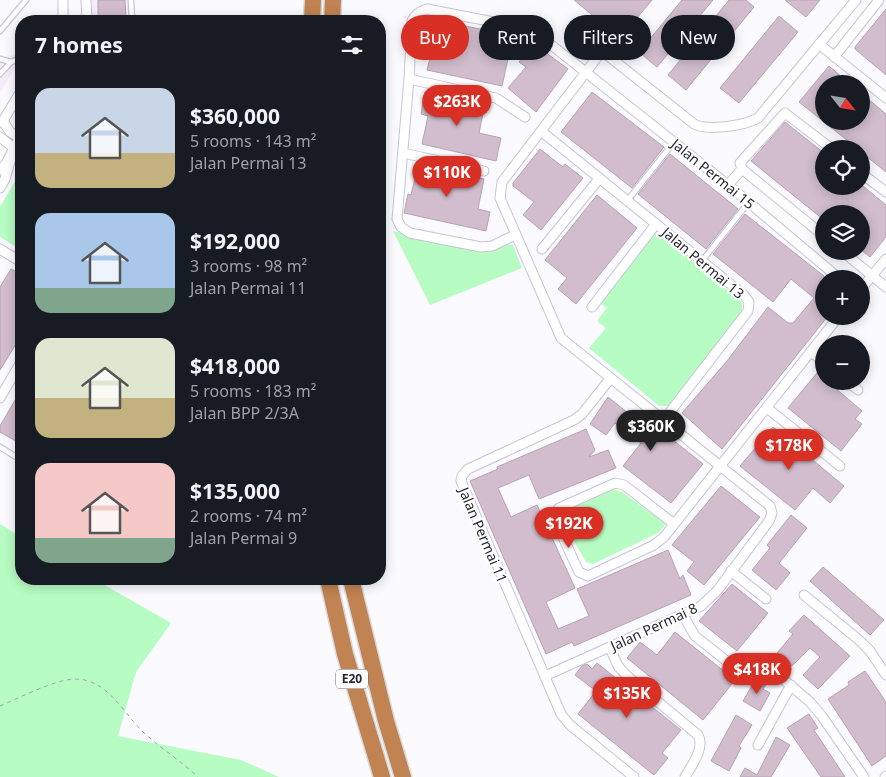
<!DOCTYPE html>
<meta charset="utf-8">
<style>
:root{--surface:#171b24;--page:#20242c;--text:#f1f3f6;--muted:#9ea1a6;--accent:#d93025}
body{margin:0;font-family:"Noto Sans",sans-serif;background:var(--page);color:var(--text);height:100vh;display:flex;flex-direction:column;font-size:19px;white-space:nowrap}
*{box-sizing:border-box;margin:0}
p{font-size:16px;color:var(--muted)}
.icon{flex:none;width:28px;height:28px;fill:none;stroke:currentColor;stroke-width:2;stroke-linecap:round;stroke-linejoin:round}
.map{position:relative;flex:1;overflow:hidden}
.panel{position:absolute;left:15px;top:15px;width:371px;height:570px;display:flex;flex-direction:column;background:var(--surface);border-radius:20px;box-shadow:0 2px 12px #0003}
.panel>*{flex:none}
.hud{position:absolute;left:401px;top:15px;width:409px;height:45px;display:flex;gap:10px}
.needle{width:32px;rotate:120deg}
.controls{position:absolute;left:815px;top:75px;display:grid;gap:10px}
.controls a{display:grid;place-items:center;width:55px;height:55px;border-radius:50%;background:var(--surface);box-shadow:0 2px 12px #0003;font-size:25px}
.price{position:absolute;translate:-50% -42px;padding:0 11px;border-radius:18px;background:var(--accent);color:#fff;font-size:16px;line-height:32px;filter:drop-shadow(0 1px 2px #0008)}
.price::after{content:'';position:absolute;left:50%;top:30px;width:15px;height:11px;margin-left:-8px;background:inherit;clip-path:polygon(0 0,100% 0,50% 100%)}
.price.on{background:#222;color:#fff}
ul{padding:0;list-style:none}
li{display:flex;align-items:center;gap:15px;height:125px;padding:0 20px}
li span{display:grid;place-items:center;flex:none;width:140px;height:100px;border-radius:15px;color:#555}
li>.icon{margin-inline-start:auto}
span .icon{width:60px;height:60px;fill:#fffc;stroke-width:1}
li b{font-size:21px}
h2{display:flex;justify-content:space-between;align-items:center;height:60px;padding:0 20px;font-size:21px}
.chip{padding:0 18px;border-radius:22px;background:var(--surface);box-shadow:0 2px 12px #0003;font-size:18px;line-height:45px}
.chip.on{background:var(--accent);color:#fff}
.map>svg:first-child{display:block}
.commercial{fill:#f7ecfc}
.green{fill:#b7fcc2}
.building{fill:#d1bdcd;stroke:#b7a3b2}
.lines{fill:none;stroke-linecap:round;stroke-linejoin:round}
.lane-casing{stroke:#c7c4da;stroke-width:7}
.street-casing{stroke:#c7c4da;stroke-width:11}
.highway-casing{stroke:#d8d8da;stroke-width:19}
.path{stroke:#a5a4aa;stroke-width:1;stroke-dasharray:4 4;stroke-linecap:butt}
.lane{stroke:#fff;stroke-width:4.5}
.street{stroke:#fff;stroke-width:9}
.highway{stroke:#c08351;stroke-width:16}
.labels{text-anchor:middle;stroke-width:4.5;stroke-linejoin:round;paint-order:stroke}
.shield{fill:#fff;stroke:#68686d;stroke-width:1}
.shield-label{font-size:12px;font-weight:bold;fill:#28272f}
.street-label{font-size:14px;fill:#28272f;stroke:#fff}
</style>
<div class="map">
<svg width="886" height="777" viewBox="0 0 886 777">
<rect width="100%" height="100%" fill="#fbfaff"/>
<g class="commercial">
<path d="M89 0H129L130 21H90Z"/>
<path d="M21 52V57L0 93V60Z"/>
</g>
<g class="green">
<path d="M21 171V250L0 237V207Z"/>
<path d="M393 231 490 252 505 244 513 245 522 268 430 305Z"/>
<path d="M654 234H660L742 302V312L668 406H659L589 348 606 328 597 321 607 308 598 302Z"/>
<path d="M611 489 622 492 666 524 658 533 593 564 586 562 563 522 565 512Z"/>
<path d="M0 524 21 537V579H94L171 623 136 672 118 736 241 760 279 777H0Z"/>
</g>
<g class="building">
<path d="M98 0H125L126 21H98Z"/>
<path d="M574 0H652L620 38Z"/>
<path d="M682 0H713L657 67 639 52Z"/>
<path d="M729 0H746L754 7 686 90 668 75Z"/>
<path d="M785 0H820L806 17Z"/>
<path d="M886 9V75L855 49V47Z"/>
<path d="M779 16 798 32 739 103 720 88Z"/>
<path d="M430 19 520 37 516 59 509 54 502 86 427 70 434 42 426 40Z"/>
<path d="M537 46 568 69 536 112 508 88 526 67 519 62 528 51 531 53Z"/>
<path d="M829 66 850 84H824V121H861V93L886 114V172L861 152V149H858L799 102Z"/>
<path d="M425 92 485 104 479 133 501 138 496 161 422 144 428 116 421 114Z"/>
<path d="M592 92 664 147 632 188 561 132Z"/>
<path d="M785 122 824 153V186H863L886 205V237L870 257 861 250V214H824V220L751 161Z"/>
<path d="M540 149 563 167 565 164 583 178 541 230 523 215 534 202 513 186V183Z"/>
<path d="M670 154 738 209 706 249 638 194Z"/>
<path d="M418 165 484 179 478 209 490 212 486 231 404 213 408 194 411 195Z"/>
<path d="M597 195 637 228 576 304 558 289 567 278 545 260Z"/>
<path d="M745 214 824 276V316H828L722 449 682 413 727 361 768 307 788 323H793L814 298 791 279 773 302 713 254Z"/>
<path d="M11 269 21 274V336L0 370V287Z"/>
<path d="M817 373 824 379V381H827L862 411 855 419 862 424 841 451 788 408Z"/>
<path d="M21 390V444L0 432V426Z"/>
<path d="M608 397 633 417 638 412 703 464 671 503 623 466 641 443 615 423 606 435 590 424Z"/>
<path d="M773 427 844 486 830 503 813 488 795 510 740 466Z"/>
<path d="M586 429 595 450 589 457 608 450 616 468 539 499 529 475 498 488 511 517 537 505 575 588 546 602 558 629 589 616 577 589 668 550 680 579 683 575 691 595 574 646 572 642 546 654 470 481 498 469 497 467Z"/>
<path d="M721 486 760 517 704 585 687 571 694 562 672 545Z"/>
<path d="M791 515 807 528 779 563 790 573 776 590 752 570 770 548 767 545Z"/>
<path d="M823 567 884 620 870 635 810 581Z"/>
<path d="M732 584 768 613 737 651 699 621Z"/>
<path d="M804 615 850 656 818 689 803 675 820 657 810 648 792 666 777 653 793 634 789 631Z"/>
<path d="M675 632 735 680 703 720 627 658 640 642 657 655Z"/>
<path d="M597 663 681 730 662 753 668 758 654 775 578 714 596 691 575 675 582 666 587 664 592 669Z"/>
<path d="M865 671 886 702V756L872 766 828 699 849 685 848 682Z"/>
<path d="M757 677 767 683 763 689 770 693 760 711 743 701Z"/>
<path d="M809 714 818 728 814 730 845 777H821L787 728Z"/>
<path d="M736 715 752 725 739 746 741 748 729 771 711 761Z"/>
<path d="M776 737 790 745 771 777H740L745 768 757 775Z"/>
</g>
<g class="lines">
<defs>
<g id="lane">
<path d="M131 0 132 21"/>
<path d="M0 31 26 0"/>
<path d="M0 59 11 62"/>
<path d="M0 74 11 62 21 58"/>
<path d="M627 201 674 142"/>
<path d="M702 261 748 203"/>
<path d="M0 447 21 460"/>
</g>
<g id="street">
<path d="M63 0V21"/>
<path d="M86 0 87 21"/>
<path d="M819 44 886 98"/>
<path d="M834 57 879 0"/>
<path d="M409 79 496 98 525 117"/>
<path d="M3 121 10 132 20 138"/>
<path d="M0 122 3 121 21 91"/>
<path d="M541 131 744 295 749 302 748 311 663 421"/>
<path d="M0 137 14 148 21 136"/>
<path d="M403 153 484 171"/>
<path d="M742 169 740 163 785 113 832 149"/>
<path d="M0 170 7 162 14 148 5 179 0 188"/>
<path d="M861 173 886 192"/>
<path d="M728 185 742 169 824 236"/>
<path d="M515 235 492 246 481 247 410 233 401 227 397 219 409 79 412 21C415 14 419 11 427 9L525 28 535 32 728 185 840 279"/>
<path d="M0 249 21 262"/>
<path d="M542 249 599 179"/>
<path d="M842 251 886 287"/>
<path d="M861 289 886 259"/>
<path d="M592 307 656 224"/>
<path d="M811 352 824 362"/>
<path d="M610 379 582 414 574 420 468 469 462 476 461 481 561 714 570 725 634 777"/>
<path d="M847 381 858 390"/>
<path d="M0 398 21 362"/>
<path d="M767 408 840 466"/>
<path d="M674 524 624 485 615 483 559 508 555 513 554 518 579 572 588 576 654 545 664 537 839 316"/>
<path d="M731 571 766 599"/>
<path d="M804 595 859 640 870 651 886 675"/>
<path d="M683 615 695 636 734 667"/>
<path d="M610 648 618 666 627 676 698 735C705 748 692 765 685 777"/>
<path d="M765 664 809 701 821 715 864 777"/>
<path d="M545 676 701 606 717 591 769 521 772 513 770 506 561 338 500 198 502 182 602 51 694 124C707 131 744 126 758 118L856 0"/>
<path d="M758 745 791 685"/>
<path d="M885 777 886 776"/>
</g>
<g id="highway">
<path d="M312 21 313 0"/>
<path d="M332 21 333 0"/>
<path d="M328 579 345 654 382 777"/>
<path d="M351 579 386 721 403 777"/>
</g>
</defs>
<use href="#lane" class="lane-casing"/>
<use href="#street" class="street-casing"/>
<use href="#highway" class="highway-casing"/>
<path class="path" d="M0 706C19 698 56 679 75 679 107 679 122 711 142 731 160 748 181 761 198 777"/>
<use href="#lane" class="lane"/>
<use href="#street" class="street"/>
<use href="#highway" class="highway"/>
</g>
<g class="labels">
<rect class="shield" x="336" y="669.5" width="32" height="19" rx="4"/>
<g class="shield-label">
<text x="352" y="683">E20</text>
</g>
<g class="street-label">
<text transform="translate(713 174) rotate(39)" y="5">Jalan Permai 15</text>
<text transform="translate(703 263) rotate(40)" y="5">Jalan Permai 13</text>
<text transform="translate(483 535) rotate(67)" y="5">Jalan Permai 11</text>
<text transform="translate(654 627) rotate(-25)" y="5">Jalan Permai 8</text>
</g>
</g>
</svg>
<div class="controls">
<a><svg class="needle" viewBox="-14 -14 28 28"><path d="M0-13l5 13h-10z" fill="#e53935"/><path d="M0 13l5-13h-10z" fill="#9ea1a6"/></svg></a>
<a><svg class="icon" aria-label="locate" viewBox="0 0 24 24"><circle cx="12" cy="12" r="6"/><path d="M12 2v4M12 18v4M2 12h4M18 12h4"/></svg></a>
<a><svg class="icon" aria-label="layers" viewBox="0 0 24 24"><path d="M12 4l9 5-9 5-9-5zM3 14l9 5 9-5"/></svg></a>
<a>+</a>
<a>−</a>
</div>
<b class="price" style="left:457px;top:127px">$263K</b>
<b class="price" style="left:447px;top:198px">$110K</b>
<b class="price on" style="left:651px;top:452px">$360K</b>
<b class="price" style="left:789px;top:471px">$178K</b>
<b class="price" style="left:569px;top:549px">$192K</b>
<b class="price" style="left:757px;top:695px">$418K</b>
<b class="price" style="left:627px;top:719px">$135K</b>
<div class="hud">
<a class="chip on">Buy</a>
<a class="chip">Rent</a>
<a class="chip">Filters</a>
<a class="chip">New</a>
</div>
<section class="panel">
<h2>7 homes<svg class="icon" aria-label="filters" viewBox="0 0 24 24"><path d="M4 7h16M4 17h16"/><circle cx="9" cy="7" r="2"/><circle cx="15" cy="17" r="2"/></svg></h2>
<ul>
<li><span style="background:linear-gradient(#c9d6e8 65%,#c2b280 0)"><svg class="icon" aria-label="home" viewBox="0 0 24 24"><path d="M3 11l9-7 9 7M6 9v11h12V9"/></svg></span><div><b>$360,000</b><p>5 rooms · 143 m²</p><p>Jalan Permai 13</p></div></li>
<li><span style="background:linear-gradient(#a9c7e8 75%,#7fa58c 0)"><svg class="icon" aria-label="home" viewBox="0 0 24 24"><path d="M3 11l9-7 9 7M6 9v11h12V9"/></svg></span><div><b>$192,000</b><p>3 rooms · 98 m²</p><p>Jalan Permai 11</p></div></li>
<li><span style="background:linear-gradient(#dfe7d0 60%,#c2b280 0)"><svg class="icon" aria-label="home" viewBox="0 0 24 24"><path d="M3 11l9-7 9 7M6 9v11h12V9"/></svg></span><div><b>$418,000</b><p>5 rooms · 183 m²</p><p>Jalan BPP 2/3A</p></div></li>
<li><span style="background:linear-gradient(#f6c9c9 75%,#7fa58c 0)"><svg class="icon" aria-label="home" viewBox="0 0 24 24"><path d="M3 11l9-7 9 7M6 9v11h12V9"/></svg></span><div><b>$135,000</b><p>2 rooms · 74 m²</p><p>Jalan Permai 9</p></div></li>
</ul>
</section>
</div>
